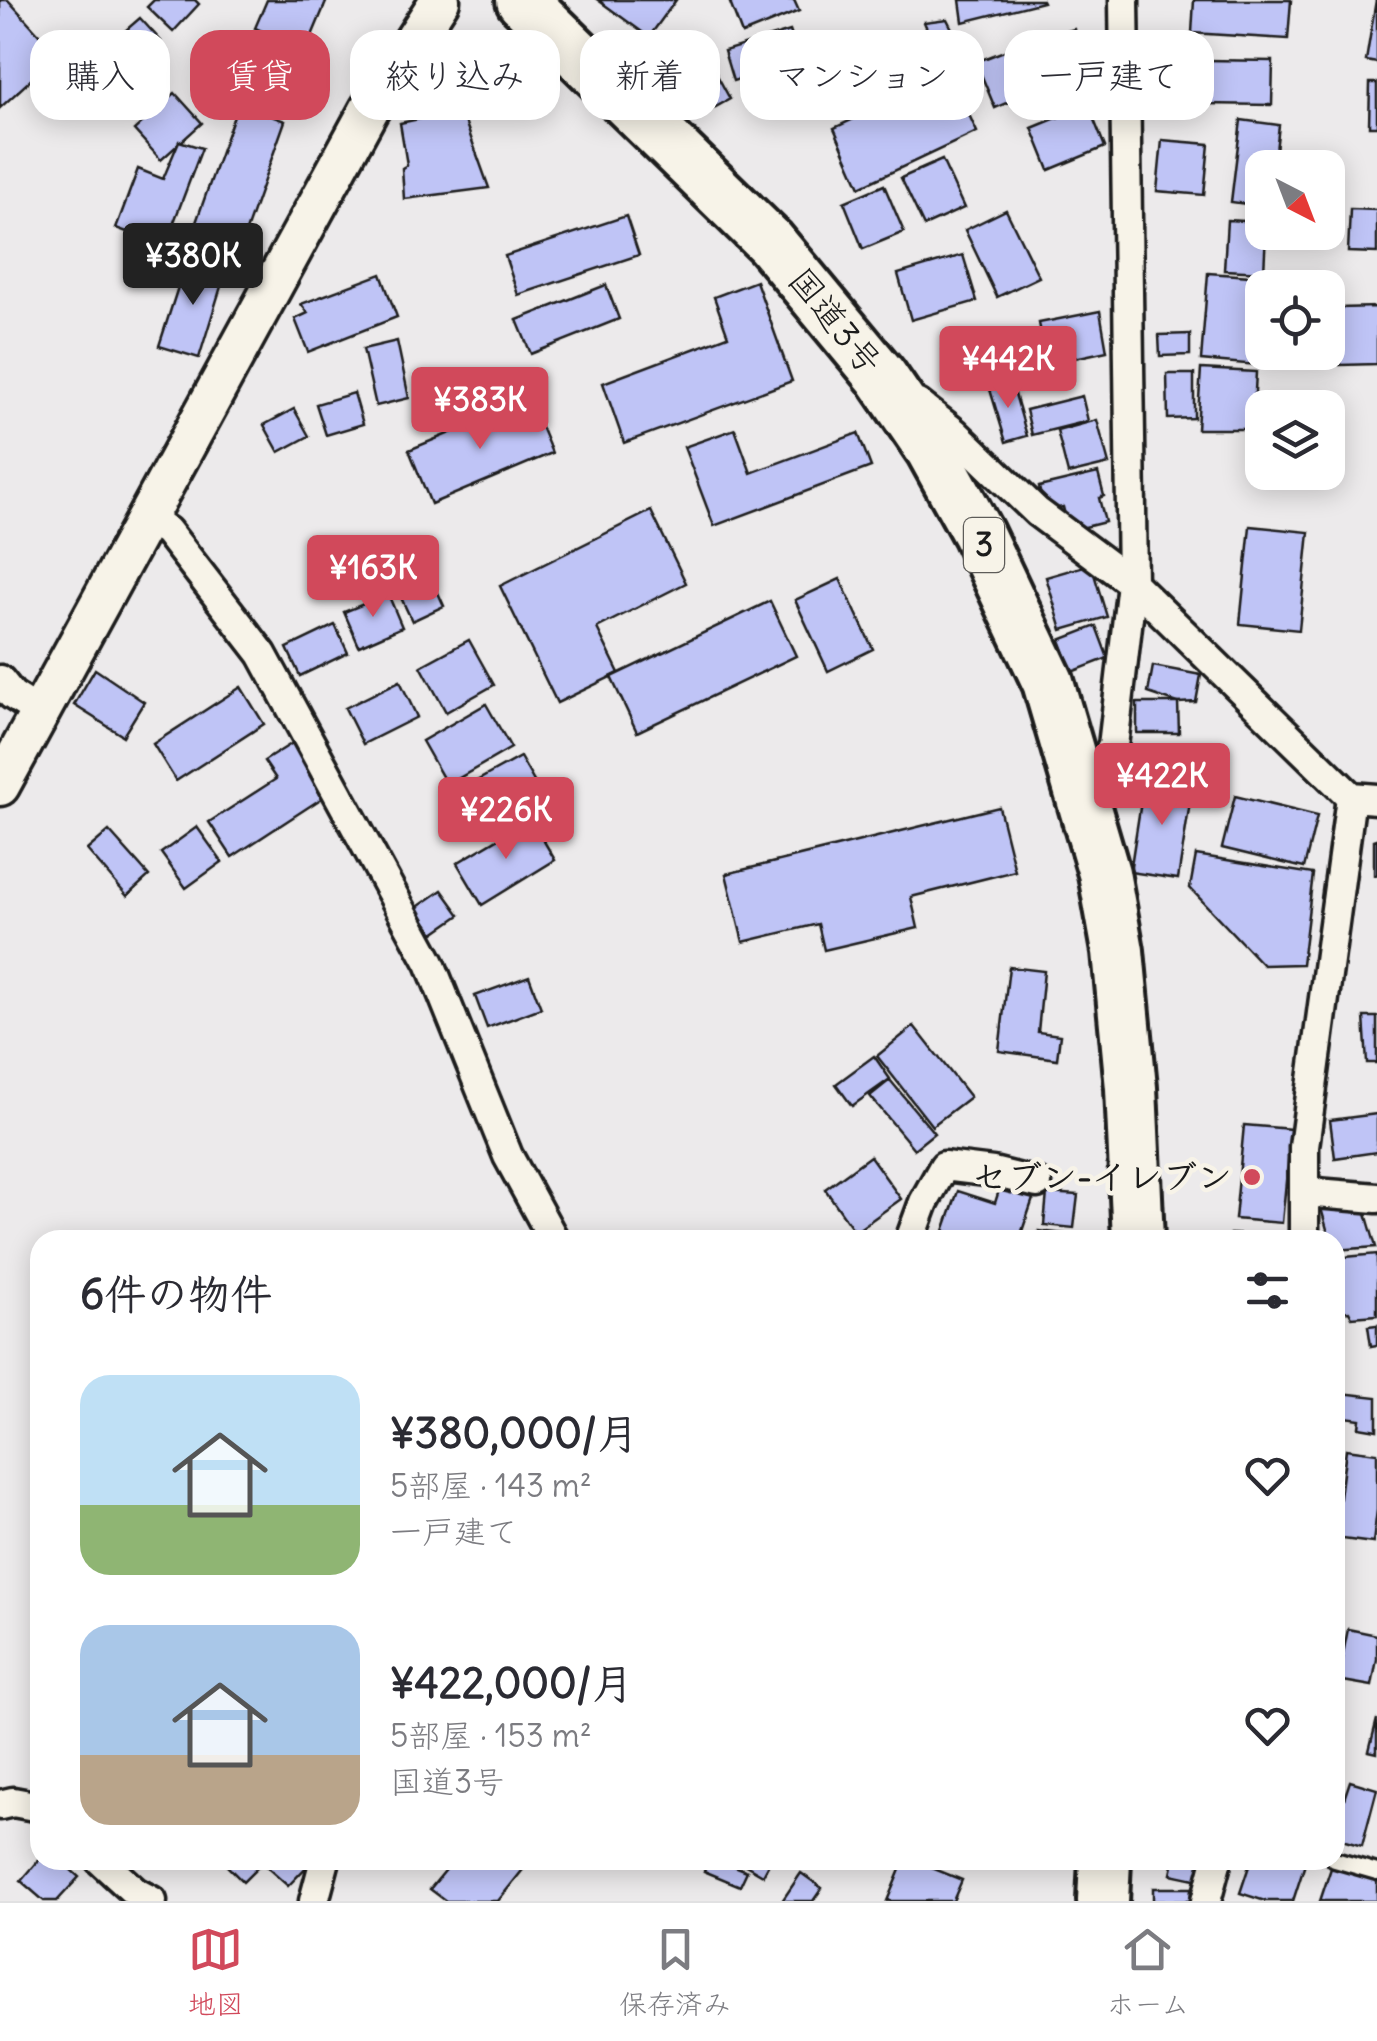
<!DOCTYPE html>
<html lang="ja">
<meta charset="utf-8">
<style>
:root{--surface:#fff;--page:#f7f7f7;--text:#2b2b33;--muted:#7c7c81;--line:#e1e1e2;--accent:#d1495b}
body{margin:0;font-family:Delius,"Klee One",sans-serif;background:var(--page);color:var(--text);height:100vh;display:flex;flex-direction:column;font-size:38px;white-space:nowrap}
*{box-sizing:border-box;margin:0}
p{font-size:32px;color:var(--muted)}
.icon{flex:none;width:55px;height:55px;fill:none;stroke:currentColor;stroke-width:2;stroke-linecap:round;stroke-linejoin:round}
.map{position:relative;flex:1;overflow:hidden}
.drawer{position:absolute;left:30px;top:1230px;width:1315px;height:640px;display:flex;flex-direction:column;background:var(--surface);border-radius:30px;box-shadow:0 5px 25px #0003}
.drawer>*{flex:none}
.banner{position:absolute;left:30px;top:30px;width:1318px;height:90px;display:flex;gap:20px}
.needle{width:65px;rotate:138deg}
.tools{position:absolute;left:1245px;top:150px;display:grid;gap:20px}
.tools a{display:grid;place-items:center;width:100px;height:100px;border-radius:20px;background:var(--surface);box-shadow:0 5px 25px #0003;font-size:50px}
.price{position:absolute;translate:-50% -85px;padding:0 22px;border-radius:10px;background:var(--accent);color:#fff;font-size:32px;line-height:65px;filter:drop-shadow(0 2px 5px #0008)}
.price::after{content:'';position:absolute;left:50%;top:60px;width:30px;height:22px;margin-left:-15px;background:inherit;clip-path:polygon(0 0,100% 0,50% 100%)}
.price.active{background:#222;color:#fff}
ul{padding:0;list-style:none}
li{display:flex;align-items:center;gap:30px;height:250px;padding:0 50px}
li span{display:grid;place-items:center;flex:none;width:280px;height:200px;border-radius:30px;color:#555}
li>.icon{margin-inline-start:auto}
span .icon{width:120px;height:120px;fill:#fffc;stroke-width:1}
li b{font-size:42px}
h2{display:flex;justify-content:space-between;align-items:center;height:120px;padding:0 50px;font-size:42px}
.pill{padding:0 35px;border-radius:30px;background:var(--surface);box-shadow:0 5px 25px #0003;font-size:35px;line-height:90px}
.pill.active{background:var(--accent);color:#fff}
.dock{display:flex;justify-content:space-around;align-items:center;height:140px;border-top:2px solid var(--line);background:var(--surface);font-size:28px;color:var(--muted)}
.dock a{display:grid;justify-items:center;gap:5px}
.dock .active{color:var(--accent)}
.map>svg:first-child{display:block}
.building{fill:#bfc4f6;stroke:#1c1c1c;stroke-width:2.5}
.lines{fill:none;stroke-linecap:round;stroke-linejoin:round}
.lane-casing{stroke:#1c1c1c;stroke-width:21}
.street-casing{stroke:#1c1c1c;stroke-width:35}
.secondary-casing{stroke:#1c1c1c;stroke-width:45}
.highway-casing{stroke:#1c1c1c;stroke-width:58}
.lane{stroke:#f7f3e8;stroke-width:14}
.street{stroke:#f7f3e8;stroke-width:28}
.secondary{stroke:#f7f3e8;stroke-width:38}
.highway{stroke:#f7f3e8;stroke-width:50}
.poi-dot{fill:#d1495b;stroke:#f7f3e8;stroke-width:4}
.labels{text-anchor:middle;stroke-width:9;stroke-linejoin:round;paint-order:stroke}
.shield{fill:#f7f3e8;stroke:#5e5c59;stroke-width:2.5}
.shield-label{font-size:32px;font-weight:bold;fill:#1c1c1c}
.street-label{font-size:35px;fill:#1c1c1c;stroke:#f7f3e8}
.poi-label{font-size:35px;font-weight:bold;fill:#1c1c1c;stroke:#f7f3e8;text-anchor:end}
</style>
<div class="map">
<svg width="1377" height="1901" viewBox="0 0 1377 1901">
<rect width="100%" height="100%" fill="#eceaeb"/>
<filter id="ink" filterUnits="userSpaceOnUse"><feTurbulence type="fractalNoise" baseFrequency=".01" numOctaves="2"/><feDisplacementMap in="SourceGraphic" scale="20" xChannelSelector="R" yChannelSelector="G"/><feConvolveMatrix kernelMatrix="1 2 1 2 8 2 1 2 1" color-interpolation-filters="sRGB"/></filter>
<g filter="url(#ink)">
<g class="building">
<path d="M0 0H8L58 55 0 108Z"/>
<path d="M154 0H195L199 4 173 32 147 7Z"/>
<path d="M267 0H327L306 50 255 28Z"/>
<path d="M598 0H676L649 37Z"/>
<path d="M738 0H794L799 11 742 34 730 3Z"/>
<path d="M960 0H1042L1043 2 963 22Z"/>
<path d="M1194 0H1291L1288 39 1192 33Z"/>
<path d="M1376 0H1377V63L1366 61Z"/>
<path d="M140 18 161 41 144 60 118 37Z"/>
<path d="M947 19 967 58 915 82 899 51 928 31 924 22Z"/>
<path d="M1074 29 1087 72 1037 88 1024 44Z"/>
<path d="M790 31 795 45 774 52 779 67 733 81 724 51Z"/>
<path d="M259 44 300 59 290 85 249 70Z"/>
<path d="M126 46 149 73 113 104 90 77Z"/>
<path d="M1009 49 1027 94 995 108 976 62Z"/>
<path d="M705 53 730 99 694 119 668 72Z"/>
<path d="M1135 59 1273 61 1272 105 1134 103Z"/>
<path d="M950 74 977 132 860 187 834 128Z"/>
<path d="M1370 83H1377V126H1369Z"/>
<path d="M175 93 202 123 161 160 134 130Z"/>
<path d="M238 104 285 121 235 262 188 245Z"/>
<path d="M1088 105 1105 147 1049 170 1032 128Z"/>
<path d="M461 110 489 188 404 199 402 168 407 165 400 123Z"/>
<path d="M1241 120 1279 125 1274 168H1262V206L1231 202Z"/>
<path d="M1162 140 1209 144 1204 195 1157 191Z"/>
<path d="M179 141 202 148 165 246 116 228 138 169 163 179Z"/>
<path d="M942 160 964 208 924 226 901 178Z"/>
<path d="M884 185 904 232 863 249 844 202Z"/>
<path d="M1350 209 1377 210V253L1348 252Z"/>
<path d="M1006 210 1039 277 997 297 965 230Z"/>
<path d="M626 216 639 255 518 295 505 256Z"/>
<path d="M1227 220 1262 222V232H1266L1264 272 1224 270Z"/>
<path d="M963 255 977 301 911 320 898 274Z"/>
<path d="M187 259 226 270 199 358 159 346Z"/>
<path d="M1208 273 1264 277 1257 365 1201 360Z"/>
<path d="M381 274 397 317 308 352 295 319 308 313 301 304Z"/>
<path d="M756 281 792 381 624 443 603 383 728 336 714 297Z"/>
<path d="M606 285 619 319 531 354 517 320Z"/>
<path d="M1377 307V364L1340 365 1339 308Z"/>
<path d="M1100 311 1107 351 1047 364 1039 323Z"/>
<path d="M1190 334V355L1160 356 1159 335Z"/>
<path d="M397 341 409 398 376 406 363 349Z"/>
<path d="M973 341 982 368 952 378 943 350Z"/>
<path d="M1201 369 1256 372 1253 429H1197Z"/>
<path d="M1167 374H1194V418L1168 419Z"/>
<path d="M1011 380 1027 436 1006 442 989 386Z"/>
<path d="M354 393 363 424 326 435 316 404Z"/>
<path d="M1082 396 1088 421 1032 435 1026 410Z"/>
<path d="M530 400 552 453 431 504 409 450Z"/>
<path d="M294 409 309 436 279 452 264 425Z"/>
<path d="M1097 420 1109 464 1068 474 1057 431Z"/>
<path d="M735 429 751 473 858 433 871 467 714 526 684 447Z"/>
<path d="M1098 473 1104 496 1099 498 1105 522 1069 531 1063 507 1044 511 1039 487Z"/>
<path d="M651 511 686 583 597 628 619 673 557 703 500 586Z"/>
<path d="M1250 526 1309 532 1299 630 1240 624Z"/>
<path d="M422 557 444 606 412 621 389 572Z"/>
<path d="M1091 564 1107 617 1062 630 1046 577Z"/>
<path d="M840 579 873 649 828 671 795 600Z"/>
<path d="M388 594 402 627 359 646 344 612Z"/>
<path d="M770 601 796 656 637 732 611 677Z"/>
<path d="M335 625 348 653 300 676 287 648Z"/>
<path d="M1096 626 1108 658 1072 672 1060 640Z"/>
<path d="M469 640 494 685 446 712 421 666Z"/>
<path d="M1153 666 1201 675 1196 702 1178 703 1148 693Z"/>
<path d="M95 669 144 702 123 736 74 705Z"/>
<path d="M400 681 417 717 363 744 345 708Z"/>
<path d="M241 687 264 724 176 781 153 744Z"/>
<path d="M1137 703H1178L1179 733H1137Z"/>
<path d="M486 704 511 748 447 785 422 741Z"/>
<path d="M299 739 333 791 232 857 209 822 276 779 264 761Z"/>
<path d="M520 757 541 794 494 820 473 783Z"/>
<path d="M1145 776 1193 783 1178 879 1130 872Z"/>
<path d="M1235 796 1317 816 1304 868 1222 848Z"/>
<path d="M999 807 1015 871 911 897 918 928 824 950 818 924 743 942 726 874Z"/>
<path d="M531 819 555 860 482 905 457 863Z"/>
<path d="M197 827 222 862 186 888 161 853Z"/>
<path d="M109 831 149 876 127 896 87 850Z"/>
<path d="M1377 839V875H1374V840Z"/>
<path d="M1196 855 1313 874 1302 964 1263 965 1190 888Z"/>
<path d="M442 890 460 915 434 933 416 908Z"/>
<path d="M1009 967 1044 971 1038 1032 1060 1035 1057 1059 999 1051Z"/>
<path d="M529 976 541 1008 487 1028 475 996Z"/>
<path d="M1364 1017H1377V1063H1367Z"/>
<path d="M914 1026 970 1097 932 1126 877 1056Z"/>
<path d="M874 1056 890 1079 852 1106 836 1084Z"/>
<path d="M890 1080 934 1133 914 1149 870 1096Z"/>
<path d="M1377 1114V1152L1335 1158 1330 1120Z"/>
<path d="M1244 1125 1291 1129 1282 1223 1235 1219Z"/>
<path d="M870 1156 901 1199 855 1232 825 1189Z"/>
<path d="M1001 1184 1034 1196 1019 1240H970L944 1231 958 1191 995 1203Z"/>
<path d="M1047 1193 1078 1195 1074 1228 1044 1225Z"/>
<path d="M1361 1196 1376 1247 1335 1250V1240H1330L1319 1201Z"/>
<path d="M1039 1231 1090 1237 1089 1240H1037Z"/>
<path d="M1230 1234 1262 1235 1261 1240H1230Z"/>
<path d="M1377 1254V1315L1352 1317 1349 1311 1340 1312 1339 1304H1335V1258Z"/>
<path d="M1377 1325V1345L1371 1346 1368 1326Z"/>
<path d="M1341 1393 1377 1397V1430L1359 1427 1360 1419 1338 1416Z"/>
<path d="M1346 1449 1377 1453V1510L1373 1543 1335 1538Z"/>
<path d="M1348 1629 1377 1635V1659L1372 1686 1343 1681 1340 1697 1335 1696V1673L1339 1674Z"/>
<path d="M1377 1719V1753L1369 1751Z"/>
<path d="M1350 1781 1377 1789 1362 1846 1335 1838V1803L1342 1805Z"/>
<path d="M40 1859 60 1860 79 1877 57 1901H44L21 1881Z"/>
<path d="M233 1860H310L311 1862 288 1886 262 1863 243 1882 227 1866Z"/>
<path d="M454 1860H527L529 1862 498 1901H446L430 1889Z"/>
<path d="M709 1860H720L747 1871 740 1886 704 1871Z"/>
<path d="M737 1860H771L763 1875Z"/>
<path d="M904 1860H912L962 1880 953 1901H887Z"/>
<path d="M1174 1860H1204L1199 1880 1171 1874Z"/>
<path d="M1251 1860 1306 1861 1293 1901H1265L1240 1893Z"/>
<path d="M1332 1865 1377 1880V1901H1320Z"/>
<path d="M801 1873 822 1888 813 1901H782Z"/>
<path d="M1153 1888H1191L1190 1901H1153Z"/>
</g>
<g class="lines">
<defs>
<path id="lane" d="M1335 1860 1377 1872"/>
<g id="street">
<path d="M918 404 955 433 1037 512 1132 583 1351 797 1377 799"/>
<path d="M146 517 167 531 262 654 430 963 508 1156 554 1240"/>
<path d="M0 680 12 695 40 713"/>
<path d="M1083 803 1113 746 1132 583 1124 0"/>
<path d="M1304 1192 1377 1198"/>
<path d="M910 1240 924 1202 944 1166 993 1172 1037 1183"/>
<path d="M1304 1240V1147L1351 797"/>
<path d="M0 1805 13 1802 40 1807"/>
<path d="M100 1860 135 1892 152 1901"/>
<path d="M314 1901 325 1860"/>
<path d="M1206 1901 1217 1860"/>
</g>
<path id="secondary" d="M0 786 369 110 440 0"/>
<g id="highway">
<path d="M522 0 770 242 881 376 931 449 978 534 1048 682 1104 873 1118 951 1131 1088 1138 1240"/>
<path d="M1103 1901 1105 1860"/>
</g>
</defs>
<use href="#lane" class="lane-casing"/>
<use href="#street" class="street-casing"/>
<use href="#secondary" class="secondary-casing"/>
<use href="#highway" class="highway-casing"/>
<use href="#lane" class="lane"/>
<use href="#street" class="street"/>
<use href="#secondary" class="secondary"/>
<use href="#highway" class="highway"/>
</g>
</g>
<circle class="poi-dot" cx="1252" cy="1177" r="10"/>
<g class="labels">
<rect class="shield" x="964" y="518" width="40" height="54" rx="8"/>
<g class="shield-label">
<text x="984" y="556">3</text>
</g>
<g class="street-label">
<text transform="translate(835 321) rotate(51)" y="12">国道3号</text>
</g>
<g class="poi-label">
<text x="1232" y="1189">セブン-イレブン</text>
</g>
</g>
</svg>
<div class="tools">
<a><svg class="needle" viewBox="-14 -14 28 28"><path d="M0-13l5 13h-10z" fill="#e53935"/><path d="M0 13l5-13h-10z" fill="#7c7c81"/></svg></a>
<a><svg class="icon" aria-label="locate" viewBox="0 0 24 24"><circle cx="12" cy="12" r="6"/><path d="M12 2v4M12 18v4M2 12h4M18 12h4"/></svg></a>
<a><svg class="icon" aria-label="layers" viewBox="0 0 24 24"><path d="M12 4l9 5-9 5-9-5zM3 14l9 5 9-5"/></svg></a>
</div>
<b class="price active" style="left:193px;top:308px">¥380K</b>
<b class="price" style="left:1008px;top:411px">¥442K</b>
<b class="price" style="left:480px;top:452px">¥383K</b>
<b class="price" style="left:373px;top:620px">¥163K</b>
<b class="price" style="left:1162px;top:828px">¥422K</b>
<b class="price" style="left:506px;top:862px">¥226K</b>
<div class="banner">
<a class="pill">購入</a>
<a class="pill active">賃貸</a>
<a class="pill">絞り込み</a>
<a class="pill">新着</a>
<a class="pill">マンション</a>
<a class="pill">一戸建て</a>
</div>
<section class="drawer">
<h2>6件の物件<svg class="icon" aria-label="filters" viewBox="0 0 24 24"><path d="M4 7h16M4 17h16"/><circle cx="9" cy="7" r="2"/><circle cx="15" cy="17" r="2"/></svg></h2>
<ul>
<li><span style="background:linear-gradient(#bfe0f5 65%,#8fb573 0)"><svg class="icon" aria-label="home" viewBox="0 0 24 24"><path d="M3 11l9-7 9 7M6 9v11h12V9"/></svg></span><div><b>¥380,000/月</b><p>5部屋 · 143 m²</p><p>一戸建て</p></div><svg class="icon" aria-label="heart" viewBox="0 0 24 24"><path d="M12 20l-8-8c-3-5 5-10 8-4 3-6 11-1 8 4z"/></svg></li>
<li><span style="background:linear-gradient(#a9c7e8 65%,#b9a48a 0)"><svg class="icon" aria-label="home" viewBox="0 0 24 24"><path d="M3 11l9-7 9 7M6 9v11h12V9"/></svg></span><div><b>¥422,000/月</b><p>5部屋 · 153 m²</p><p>国道3号</p></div><svg class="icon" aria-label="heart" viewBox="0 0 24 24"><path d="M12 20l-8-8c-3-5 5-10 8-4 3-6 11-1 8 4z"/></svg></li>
</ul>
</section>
</div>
<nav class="dock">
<a class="active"><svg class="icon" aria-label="map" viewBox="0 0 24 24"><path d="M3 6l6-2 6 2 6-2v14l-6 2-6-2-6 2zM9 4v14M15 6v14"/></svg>地図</a>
<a><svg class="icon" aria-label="saved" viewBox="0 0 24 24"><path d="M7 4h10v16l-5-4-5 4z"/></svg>保存済み</a>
<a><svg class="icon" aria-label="home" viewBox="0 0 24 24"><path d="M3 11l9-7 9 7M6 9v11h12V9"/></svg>ホーム</a>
</nav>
